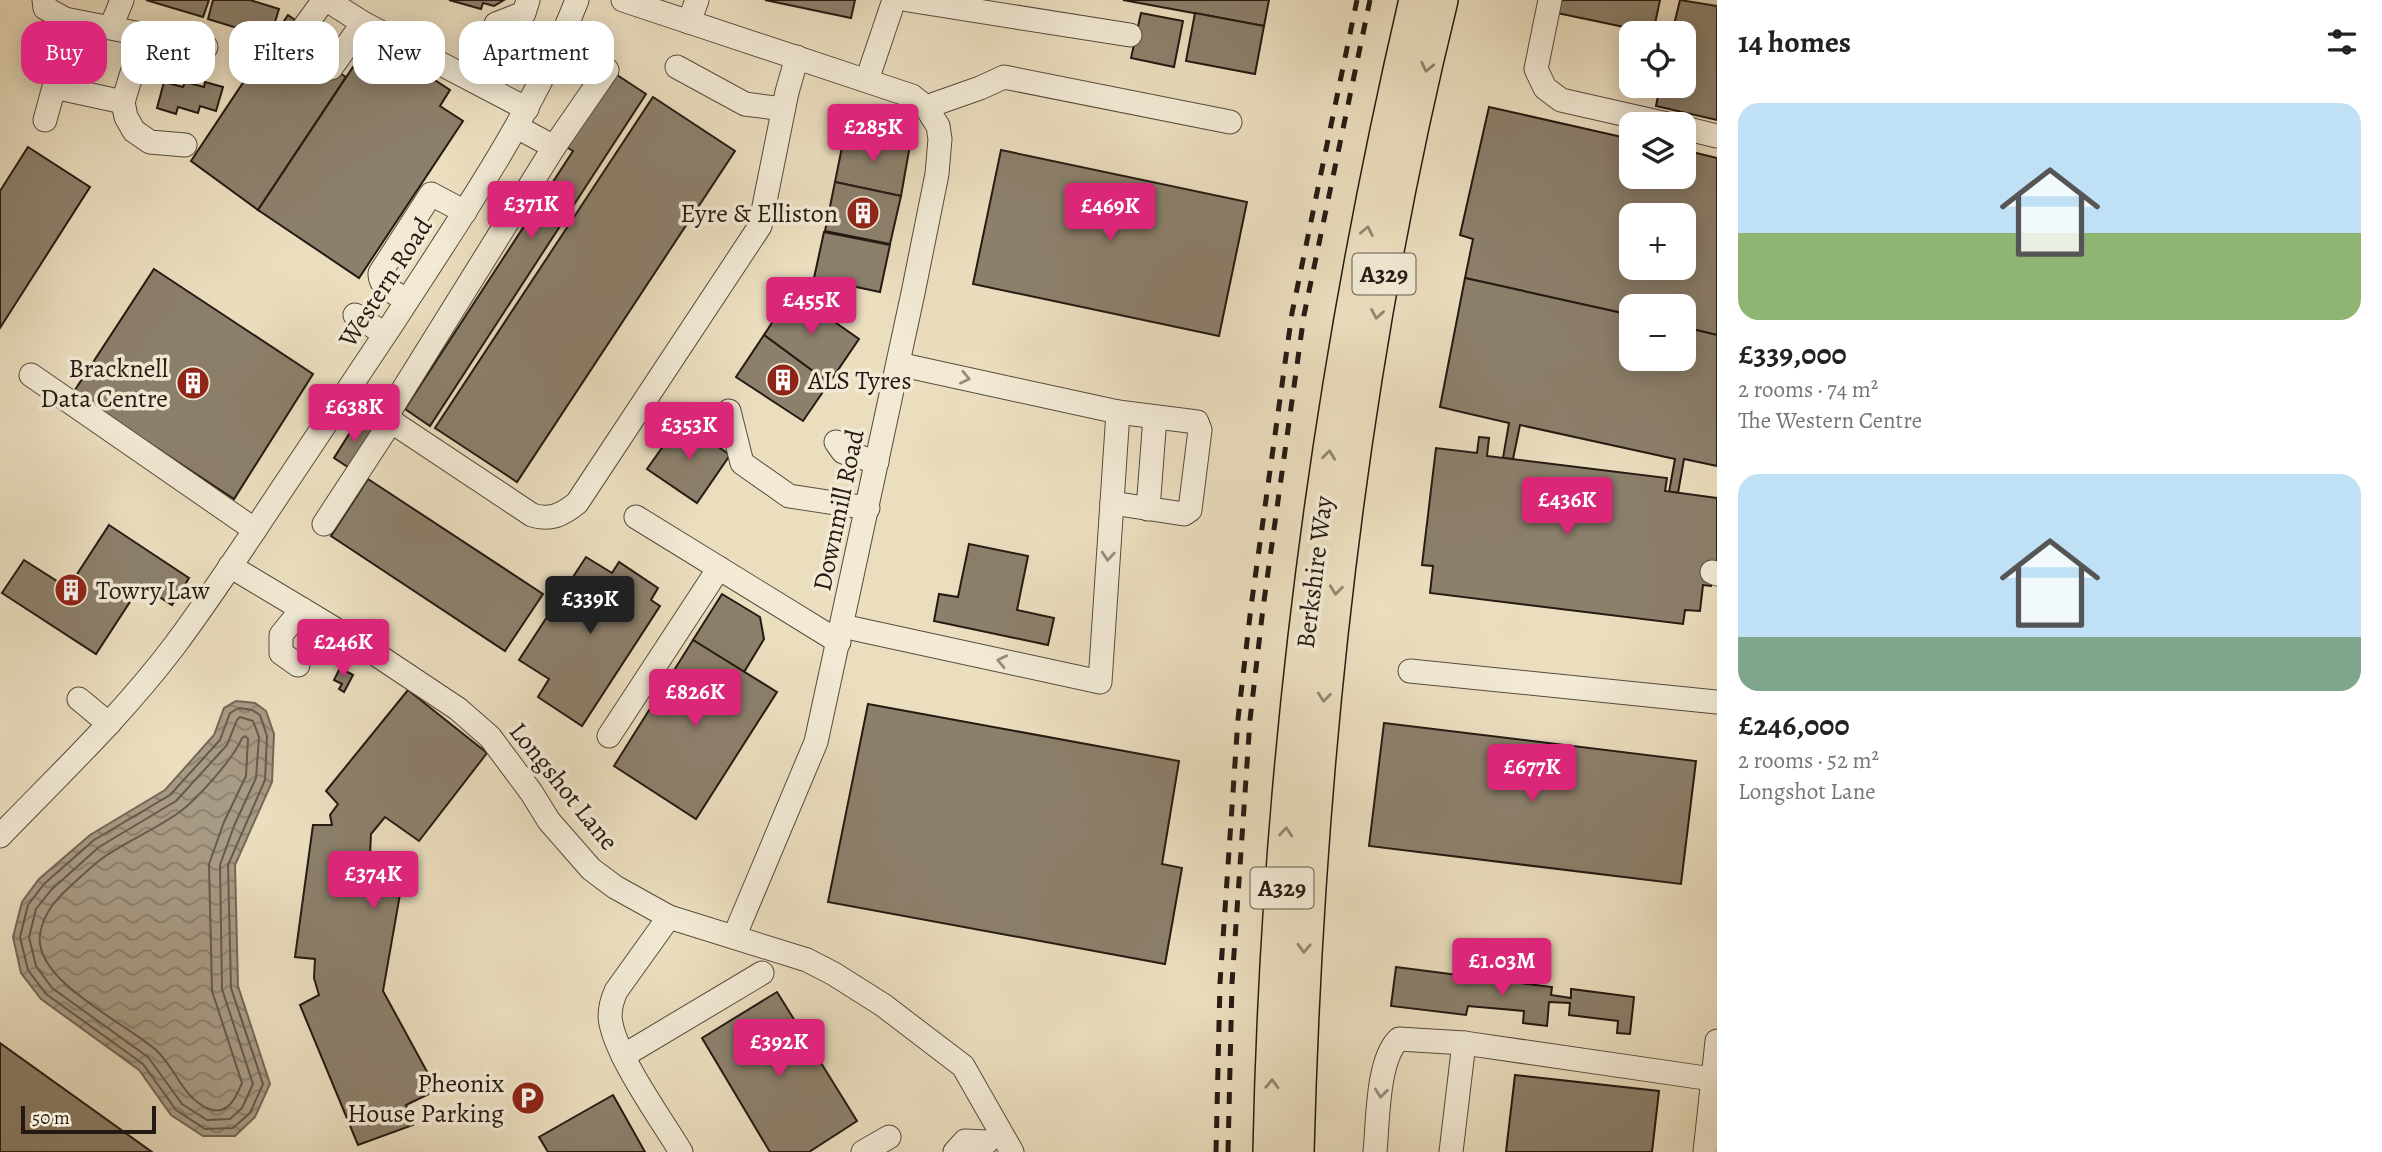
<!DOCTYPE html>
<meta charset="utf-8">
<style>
:root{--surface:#fff;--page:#f2f2f2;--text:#222;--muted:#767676;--accent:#db2777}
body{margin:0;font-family:Alegreya,serif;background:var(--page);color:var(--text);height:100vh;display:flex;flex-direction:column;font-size:26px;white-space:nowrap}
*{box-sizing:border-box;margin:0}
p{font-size:23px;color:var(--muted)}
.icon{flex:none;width:38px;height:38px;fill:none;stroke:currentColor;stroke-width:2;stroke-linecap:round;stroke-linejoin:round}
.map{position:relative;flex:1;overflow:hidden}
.drawer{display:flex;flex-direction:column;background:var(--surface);width:665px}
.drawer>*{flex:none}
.banner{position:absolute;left:21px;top:21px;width:665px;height:63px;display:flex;gap:14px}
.tools{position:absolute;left:1619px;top:21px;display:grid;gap:14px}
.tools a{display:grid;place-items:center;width:77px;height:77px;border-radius:14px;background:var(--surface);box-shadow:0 4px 18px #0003;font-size:35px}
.scale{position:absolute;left:21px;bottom:18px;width:135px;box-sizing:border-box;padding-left:7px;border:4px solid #251a13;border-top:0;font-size:19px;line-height:24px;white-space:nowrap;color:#251a13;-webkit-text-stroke:5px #f2ead5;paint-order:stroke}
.price{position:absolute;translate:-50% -60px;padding:0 16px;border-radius:7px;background:var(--accent);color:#fff;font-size:23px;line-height:46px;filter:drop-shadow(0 2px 4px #0008)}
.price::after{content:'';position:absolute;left:50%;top:42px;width:21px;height:16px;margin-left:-10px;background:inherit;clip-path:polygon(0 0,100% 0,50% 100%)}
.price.selected{background:#222;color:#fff}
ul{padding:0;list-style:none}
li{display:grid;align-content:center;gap:14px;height:371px;padding:0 21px}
li span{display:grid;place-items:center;height:217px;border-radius:21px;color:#555}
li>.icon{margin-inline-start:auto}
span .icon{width:126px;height:126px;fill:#fffc;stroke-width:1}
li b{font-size:30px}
h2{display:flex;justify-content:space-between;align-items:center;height:84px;padding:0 21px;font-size:30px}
.pill{padding:0 24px;border-radius:21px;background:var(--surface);box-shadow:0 4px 18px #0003;font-size:24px;line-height:63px}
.pill.selected{background:var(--accent);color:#fff}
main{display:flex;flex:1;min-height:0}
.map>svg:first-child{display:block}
.water{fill:url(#water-waves);stroke:#746757;stroke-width:2}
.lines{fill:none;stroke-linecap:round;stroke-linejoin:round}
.shore{stroke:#665a4c;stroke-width:2}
.building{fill:#8c806c;stroke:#251a13;stroke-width:2;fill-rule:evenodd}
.minor-casing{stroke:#564b3e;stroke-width:25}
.highway-casing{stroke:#251a13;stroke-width:36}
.minor{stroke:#f2ead5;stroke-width:23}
.highway{stroke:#ebdebf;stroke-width:33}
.rail{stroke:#251a13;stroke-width:5;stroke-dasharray:12 12;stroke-linecap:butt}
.oneway{stroke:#928672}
.oneway2{stroke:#968c7e}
.labels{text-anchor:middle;stroke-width:7;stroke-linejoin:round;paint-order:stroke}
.shield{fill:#f2ead5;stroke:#62584d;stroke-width:2}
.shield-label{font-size:24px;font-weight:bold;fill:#251a13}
.poi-label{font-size:26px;fill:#251a13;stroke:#f2ead5;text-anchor:end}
.street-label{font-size:26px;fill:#251a13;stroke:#f2ead5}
</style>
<main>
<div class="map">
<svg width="1717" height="1152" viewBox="0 0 1717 1152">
<defs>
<pattern id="water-waves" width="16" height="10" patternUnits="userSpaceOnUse" patternTransform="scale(1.75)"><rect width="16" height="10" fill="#a89b85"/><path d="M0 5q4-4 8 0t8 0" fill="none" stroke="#897e6c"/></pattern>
</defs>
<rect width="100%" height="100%" fill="#ebdebf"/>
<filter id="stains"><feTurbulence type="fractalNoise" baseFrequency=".00286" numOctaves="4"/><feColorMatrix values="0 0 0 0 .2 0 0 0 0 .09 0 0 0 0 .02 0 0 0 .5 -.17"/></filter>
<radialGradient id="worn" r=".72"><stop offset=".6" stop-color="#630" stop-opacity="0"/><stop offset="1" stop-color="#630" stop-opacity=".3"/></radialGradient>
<path class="water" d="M236 701 255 703 266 711 274 734 272 782 235 865 238 986 270 1084 255 1117 235 1136H203L171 1115 139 1070 41 999 21 973 13 937 22 902 39 879 90 835 165 790 214 735 224 708Z"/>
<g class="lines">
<g class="shore">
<path d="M239 708 252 710 260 715 267 736 265 780 228 865 231 988 263 1084 250 1113 233 1128 205 1129 176 1110 143 1064 46 994 28 970 20 937 28 905 44 884 94 840 170 795 220 740 230 713Z"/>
<path d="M240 717 253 721 259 737 256 778 234 826 220 865 222 989 253 1084 242 1108 230 1119 207 1120 182 1104 148 1057 52 988 36 966 29 937 36 909 51 890 99 847 176 801 227 745 237 720Z"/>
<path d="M245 736 248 739 246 776 224 822 209 864 212 991 242 1083C236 1097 228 1116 209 1109 182 1098 176 1068 156 1050 126 1023 33 981 40 934 44 911 58 897 75 882 85 873 96 862 107 855 131 839 158 828 181 811 198 798 234 758 242 738Z"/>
</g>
</g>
<g class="building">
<path d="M146 0H209L203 17Z"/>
<path d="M213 0H250L279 9 270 38 208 19Z"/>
<path d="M449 0H504L494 6 483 3 481 9Z"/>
<path d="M765 0H855L851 18Z"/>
<path d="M1123 0H1269L1264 26Z"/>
<path d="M1560 0H1660L1653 33 1557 13Z"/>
<path d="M1680 0 1717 6V120L1656 106 1660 86H1684V33H1672Z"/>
<path d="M1141 13 1183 21 1174 67 1131 58Z"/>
<path d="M1195 13 1264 26 1255 74 1186 61Z"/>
<path d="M288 15 321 38 309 54 346 77 258 210 191 161Z"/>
<path d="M395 54 450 90 440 106 463 121 359 278 258 210 353 67 376 83Z"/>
<path d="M611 71 646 94 430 426 405 409 573 151 563 145Z"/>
<path d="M164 82 183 87 185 82 204 87 205 82 223 87 216 111 200 106 198 113 178 107 176 114 157 108Z"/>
<path d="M653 97 735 151 517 482 435 428Z"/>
<path d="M1489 107 1631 139V177H1684V150L1717 158V335L1684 327V306H1631V315L1465 278 1473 239 1460 235ZM1631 215H1684V268H1631Z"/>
<path d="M845 132 910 145 901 196 835 182Z"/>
<path d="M28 147 90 187 0 328V191Z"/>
<path d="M1001 150 1247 202 1219 336 973 284Z"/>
<path d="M835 182 901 196 890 244 825 231Z"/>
<path d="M824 232 890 245 880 292 814 278Z"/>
<path d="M154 269 313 374 234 499 73 393Z"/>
<path d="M1465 278 1631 315V359H1684V327L1717 335V466L1684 459 1678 493 1669 492 1675 459 1520 425 1513 459 1503 458 1509 423 1440 407Z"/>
<path d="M792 292 859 339 829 383 764 335Z"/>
<path d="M764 335 829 383 803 421 736 377Z"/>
<path d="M358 420 375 431 351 469 334 458Z"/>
<path d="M681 421 730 455 697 503 647 469Z"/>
<path d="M1479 437 1489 438 1487 456 1667 478 1665 491 1717 498V568H1713L1711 586 1703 585 1700 611 1685 610 1683 624 1430 593 1433 566 1422 565 1436 448 1477 453Z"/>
<path d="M368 479 543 594 505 651 331 536Z"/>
<path d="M109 525 189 578 172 605 141 585 96 654 2 593 24 560 68 588Z"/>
<path d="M969 544 1028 556 1017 610 1054 618 1048 645 934 621 939 594 958 597Z"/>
<path d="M586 557 612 573 619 562 658 588 651 600 660 606 582 726 538 697 549 679 519 660Z"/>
<path d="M722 594 760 617 764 639 744 672 693 640Z"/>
<path d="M693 640 777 692 696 819 614 766Z"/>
<path d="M340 668 353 675 344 692 339 689 342 684 334 680Z"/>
<path d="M408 690 487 753 419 841 385 817 371 834 370 855 406 860 383 991 437 1090 406 1105 413 1125 358 1145 300 1005 319 995 314 978 315 959 295 957 313 825H332L330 815 338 804 326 791Z"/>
<path d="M868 704 1179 761 1162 864 1182 868 1165 964 828 902Z"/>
<path d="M1384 723 1696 761 1681 884 1369 846Z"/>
<path d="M1396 967 1552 987 1551 995 1571 998V989L1634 997 1630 1034 1617 1033 1618 1021 1569 1015 1570 1003 1549 1002 1547 1026 1523 1023 1524 1011 1468 1006 1466 1015 1391 1006Z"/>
<path d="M777 992 857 1121 809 1152H770L702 1038Z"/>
<path d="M0 1043 152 1152H0Z"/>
<path d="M1515 1075 1659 1091 1652 1152H1506Z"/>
<path d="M613 1095 645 1152H548L539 1137Z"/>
</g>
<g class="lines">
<defs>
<g id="minor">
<path d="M44 0 45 8 65 19 206 47"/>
<path d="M327 0 363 23 527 109"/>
<path d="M623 0 912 96 926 107 938 126 940 139 937 174 913 293 816 742 734 937"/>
<path d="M908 0 1130 35"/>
<path d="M1550 0 1536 69 1545 88 1561 100 1667 124"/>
<path d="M689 22 697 0"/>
<path d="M496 24 524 13 528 0"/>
<path d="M305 26 324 0"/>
<path d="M111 27 122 0"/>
<path d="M144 34 123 102 126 117 134 131 150 142 185 145"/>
<path d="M677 67 745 104 783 109"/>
<path d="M331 68 363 23"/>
<path d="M867 80 894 0"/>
<path d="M926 107 980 88 1004 77 1230 122"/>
<path d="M45 120 54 87 123 102"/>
<path d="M517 127 554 147"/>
<path d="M1684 128 1717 136"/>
<path d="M407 300C396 293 379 288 380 273L431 194 465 212"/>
<path d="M355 315 385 334"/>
<path d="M31 375 255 530"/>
<path d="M347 392 532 515C550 521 562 515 577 503L760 226 787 92 797 57"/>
<path d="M729 411 742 463 789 496 868 508"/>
<path d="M386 417 554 147 607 70"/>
<path d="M836 442 843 452 877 462"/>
<path d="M1112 503 1184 514 1190 510 1200 430 1197 422 1118 412"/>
<path d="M1148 509 1155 417"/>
<path d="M636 517 839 642"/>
<path d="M324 524 392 420"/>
<path d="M230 566 365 647 458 709 490 737 531 792 549 821 591 869 615 887 669 917 807 960 834 974 883 1005 963 1066 1012 1152"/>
<path d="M1712 572 1717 574"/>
<path d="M842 626 1100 682 1118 412 898 364"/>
<path d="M298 665 281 653V635L302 609"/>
<path d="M1410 671 1717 702"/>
<path d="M79 699 109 724"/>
<path d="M609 736 719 568"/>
<path d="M0 836C60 774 123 714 175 645 219 586 259 523 300 462 331 415 363 368 394 321 461 217 532 116 577 0"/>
<path d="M669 917 616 991C612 1000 610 1007 610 1017 613 1053 662 1120 681 1152"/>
<path d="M623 1056 762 973"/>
<path d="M863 1152 889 1137"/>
<path d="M955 1152 965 1141 987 1142"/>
<path d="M1375 1152C1378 1122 1377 1059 1399 1039L1464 1043 1712 1079"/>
<path d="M1451 1152 1464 1043"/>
<path d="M1705 1152 1717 1041"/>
</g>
<g id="highway">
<path d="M1270 1152C1278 764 1328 378 1416 0"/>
<path d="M1297 1152C1307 765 1348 377 1441 0"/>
</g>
</defs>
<use href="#minor" class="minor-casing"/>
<use href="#highway" class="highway-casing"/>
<use href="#minor" class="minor"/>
<use href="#highway" class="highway"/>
<g class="rail">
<path d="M1216 1152 1220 983 1238 719 1251 607 1292 313 1357 0"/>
<path d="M1228 1152 1232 983 1250 720 1263 608 1304 315 1370 0"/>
</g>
</g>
<defs><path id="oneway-chevron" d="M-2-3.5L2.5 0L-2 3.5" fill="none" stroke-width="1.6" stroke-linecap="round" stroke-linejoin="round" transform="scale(1.75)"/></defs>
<g class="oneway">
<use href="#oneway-chevron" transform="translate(1427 67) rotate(102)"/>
<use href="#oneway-chevron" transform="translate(1367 231) rotate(-79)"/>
<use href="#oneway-chevron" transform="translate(1377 314) rotate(100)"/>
<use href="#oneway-chevron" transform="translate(1329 455) rotate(-83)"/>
<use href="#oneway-chevron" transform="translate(1336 590) rotate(97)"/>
<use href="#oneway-chevron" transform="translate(1324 697) rotate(96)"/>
<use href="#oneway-chevron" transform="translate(1286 832) rotate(-85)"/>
<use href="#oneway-chevron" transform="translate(1304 948) rotate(93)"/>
<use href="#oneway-chevron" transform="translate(1272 1084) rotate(-88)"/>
</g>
<g class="oneway2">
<use href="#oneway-chevron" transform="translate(965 378) rotate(12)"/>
<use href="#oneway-chevron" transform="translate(1108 556) rotate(94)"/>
<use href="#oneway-chevron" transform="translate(1002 661) rotate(-168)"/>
<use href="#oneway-chevron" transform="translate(1381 1093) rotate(96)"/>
</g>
<defs>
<symbol id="building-disc" viewBox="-11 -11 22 22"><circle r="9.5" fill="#8f2418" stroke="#f2ead5"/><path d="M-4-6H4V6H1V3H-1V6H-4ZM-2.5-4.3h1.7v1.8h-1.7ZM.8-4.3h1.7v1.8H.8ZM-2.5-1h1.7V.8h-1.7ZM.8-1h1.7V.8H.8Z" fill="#fff"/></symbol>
<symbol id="parking-disc" viewBox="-11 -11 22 22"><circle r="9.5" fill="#8f2418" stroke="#f2ead5"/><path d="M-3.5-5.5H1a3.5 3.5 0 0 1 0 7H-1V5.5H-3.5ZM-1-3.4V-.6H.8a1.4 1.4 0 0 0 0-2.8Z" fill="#fff"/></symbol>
</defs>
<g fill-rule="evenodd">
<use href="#building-disc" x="844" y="194" width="38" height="38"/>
<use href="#building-disc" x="764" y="361" width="38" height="38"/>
<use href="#building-disc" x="174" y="364" width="38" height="38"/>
<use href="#building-disc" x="52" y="571" width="38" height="38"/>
<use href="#parking-disc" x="509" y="1079" width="38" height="38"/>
</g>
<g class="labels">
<g class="shield">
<rect x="1352.5" y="253.5" width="63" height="41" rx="5"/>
<rect x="1250.5" y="867.5" width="63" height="41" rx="5"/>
</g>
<g class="shield-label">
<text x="1384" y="282">A329</text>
<text x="1282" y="896">A329</text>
</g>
<g class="poi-label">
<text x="838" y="222">Eyre &amp; Elliston</text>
<text x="168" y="377">Bracknell<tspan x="168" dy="30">Data Centre</tspan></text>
<text x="808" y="389" text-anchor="start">ALS Tyres</text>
<text x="96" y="599" text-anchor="start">Towry Law</text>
<text x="504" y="1092">Pheonix<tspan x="504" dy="30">House Parking</tspan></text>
</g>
<g class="street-label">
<text transform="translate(385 282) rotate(-57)" y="9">Western Road</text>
<text transform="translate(838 510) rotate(-78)" y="9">Downmill Road</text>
<text transform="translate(1314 572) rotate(-83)" y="9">Berkshire Way</text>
<text transform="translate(564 786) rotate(51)" y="9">Longshot Lane</text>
</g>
</g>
<rect width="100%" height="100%" filter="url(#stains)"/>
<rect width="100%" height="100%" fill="url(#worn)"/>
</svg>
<div class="tools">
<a><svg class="icon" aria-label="locate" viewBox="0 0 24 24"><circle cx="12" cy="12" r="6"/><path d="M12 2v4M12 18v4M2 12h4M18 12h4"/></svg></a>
<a><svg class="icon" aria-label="layers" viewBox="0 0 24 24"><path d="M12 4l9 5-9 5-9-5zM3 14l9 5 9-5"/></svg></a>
<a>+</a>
<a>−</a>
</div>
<div class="scale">50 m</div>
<b class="price" style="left:873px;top:164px">£285K</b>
<b class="price" style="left:531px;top:241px">£371K</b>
<b class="price" style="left:1110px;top:243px">£469K</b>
<b class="price" style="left:811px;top:337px">£455K</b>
<b class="price" style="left:354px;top:444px">£638K</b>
<b class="price" style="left:689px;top:462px">£353K</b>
<b class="price" style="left:1567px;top:537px">£436K</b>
<b class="price selected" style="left:590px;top:636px">£339K</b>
<b class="price" style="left:343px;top:679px">£246K</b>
<b class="price" style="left:695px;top:729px">£826K</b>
<b class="price" style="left:1532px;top:804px">£677K</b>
<b class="price" style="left:373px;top:911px">£374K</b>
<b class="price" style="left:1502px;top:998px">£1.03M</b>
<b class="price" style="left:779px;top:1079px">£392K</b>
<div class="banner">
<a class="pill selected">Buy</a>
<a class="pill">Rent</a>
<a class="pill">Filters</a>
<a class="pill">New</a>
<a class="pill">Apartment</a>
</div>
</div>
<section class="drawer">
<h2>14 homes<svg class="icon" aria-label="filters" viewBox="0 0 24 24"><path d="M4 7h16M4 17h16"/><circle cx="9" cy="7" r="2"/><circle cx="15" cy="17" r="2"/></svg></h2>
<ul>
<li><span style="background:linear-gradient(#bfe0f5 60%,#8fb573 0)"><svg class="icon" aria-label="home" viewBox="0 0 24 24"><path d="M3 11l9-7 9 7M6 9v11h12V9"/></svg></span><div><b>£339,000</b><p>2 rooms · 74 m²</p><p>The Western Centre</p></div></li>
<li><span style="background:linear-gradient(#bfe0f5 75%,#7fa58c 0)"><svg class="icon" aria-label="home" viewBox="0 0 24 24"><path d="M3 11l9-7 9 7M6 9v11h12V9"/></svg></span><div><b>£246,000</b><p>2 rooms · 52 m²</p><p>Longshot Lane</p></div></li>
</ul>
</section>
</main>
